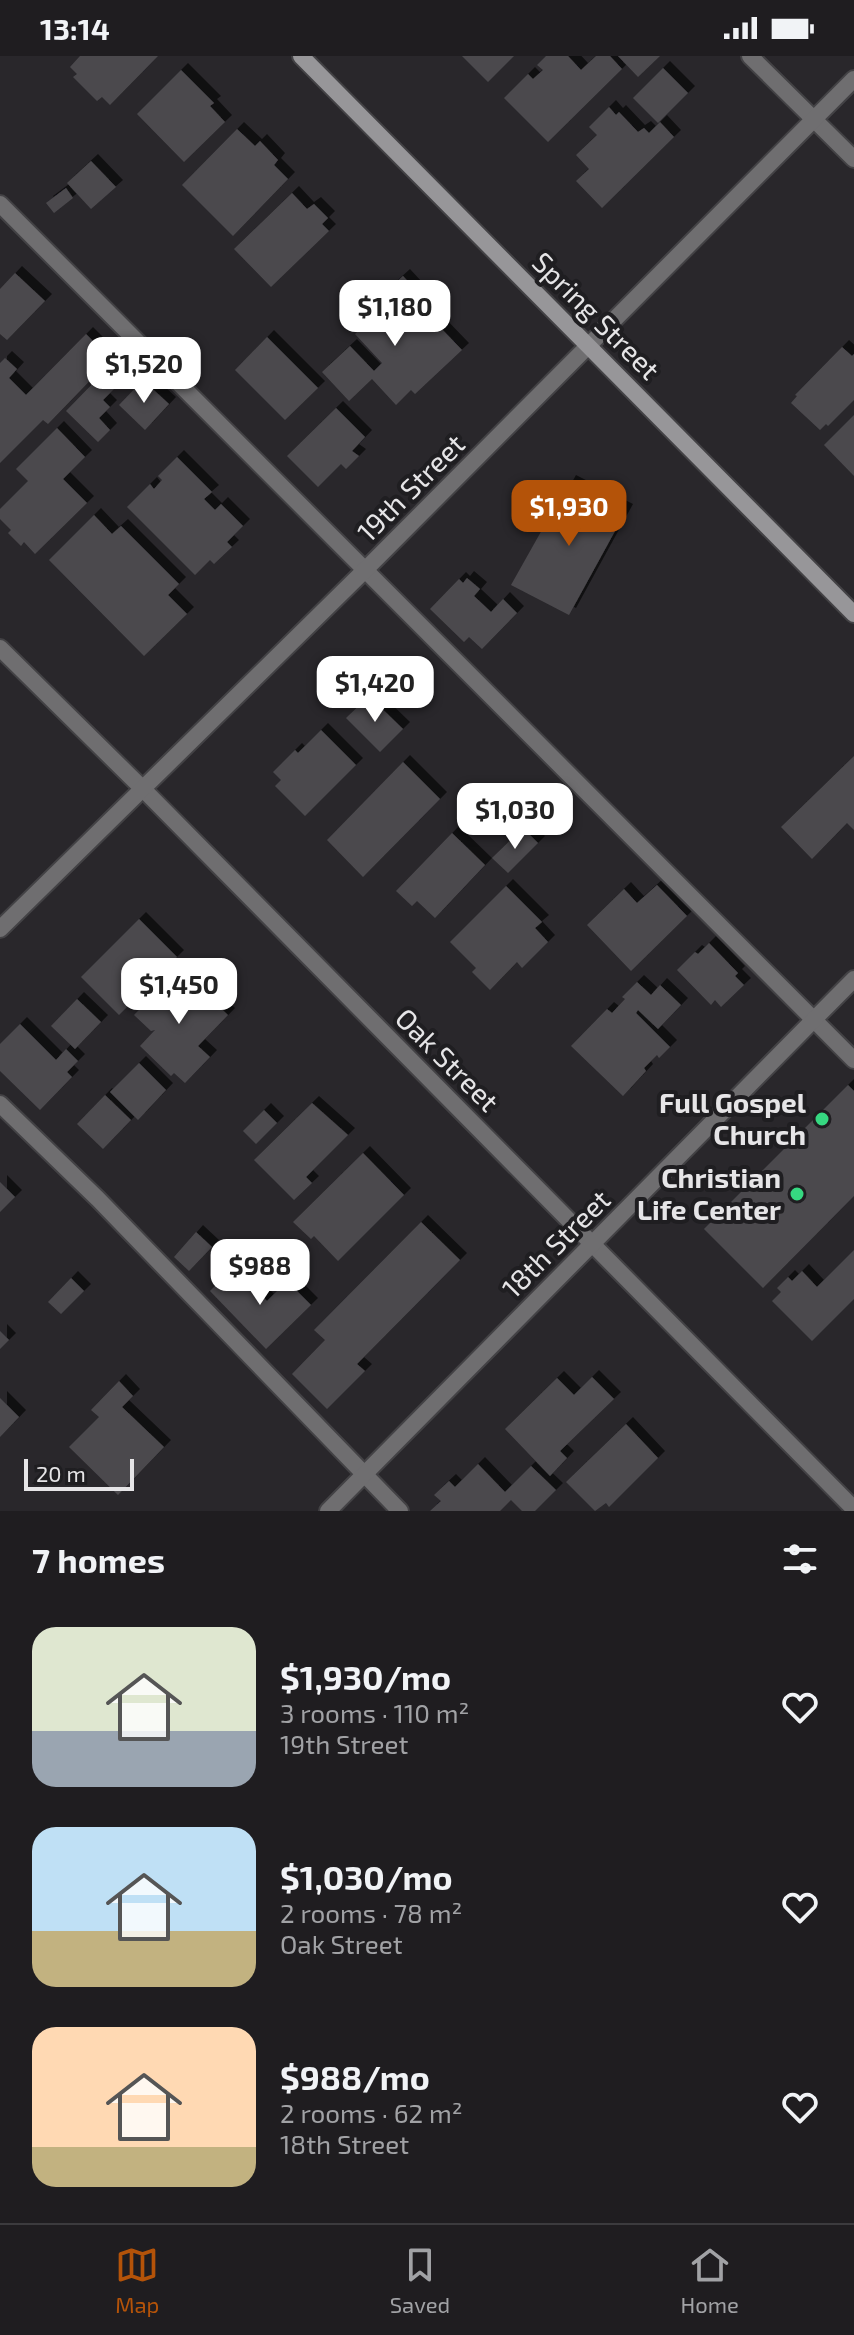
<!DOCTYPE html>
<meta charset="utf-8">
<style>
:root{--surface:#1f1d20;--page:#272629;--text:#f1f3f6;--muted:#a1a2a5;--line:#3c3b3e;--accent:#b45309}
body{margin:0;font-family:"Exo 2",sans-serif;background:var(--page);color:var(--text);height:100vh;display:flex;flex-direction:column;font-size:30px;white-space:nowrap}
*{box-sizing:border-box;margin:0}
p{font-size:26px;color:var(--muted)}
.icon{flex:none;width:44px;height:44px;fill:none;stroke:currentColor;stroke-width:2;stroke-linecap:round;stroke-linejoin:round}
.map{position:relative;height:1455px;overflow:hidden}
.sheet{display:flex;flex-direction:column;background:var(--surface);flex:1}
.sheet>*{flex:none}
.scale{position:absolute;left:24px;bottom:20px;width:110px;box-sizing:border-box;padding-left:8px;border:4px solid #e6e5e7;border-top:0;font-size:22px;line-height:28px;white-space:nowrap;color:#e6e5e7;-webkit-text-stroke:6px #1f1e21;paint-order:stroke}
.price{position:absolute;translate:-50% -68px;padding:0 18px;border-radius:16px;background:#fff;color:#222;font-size:26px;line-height:52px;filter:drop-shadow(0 2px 4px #0008)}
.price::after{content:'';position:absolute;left:50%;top:48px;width:24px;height:18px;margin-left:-12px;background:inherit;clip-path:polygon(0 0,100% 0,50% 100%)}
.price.current{background:var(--accent);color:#fff}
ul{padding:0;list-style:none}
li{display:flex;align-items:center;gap:24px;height:200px;padding:0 32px}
li span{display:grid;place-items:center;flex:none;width:224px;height:160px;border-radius:24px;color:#555}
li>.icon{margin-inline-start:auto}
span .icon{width:96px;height:96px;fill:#fffc;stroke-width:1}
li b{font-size:34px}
h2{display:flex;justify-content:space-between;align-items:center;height:96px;padding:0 32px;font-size:34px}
.status{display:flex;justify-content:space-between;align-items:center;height:56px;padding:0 40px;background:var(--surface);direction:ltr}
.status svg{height:22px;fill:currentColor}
.tabs{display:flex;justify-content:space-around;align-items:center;height:112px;border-top:2px solid var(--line);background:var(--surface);font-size:22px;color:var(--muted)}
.tabs a{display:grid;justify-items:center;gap:4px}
.tabs .current{color:var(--accent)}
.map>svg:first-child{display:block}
.building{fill:#4c4a4e;filter:url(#shadow)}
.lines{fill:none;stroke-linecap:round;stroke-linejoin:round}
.lane-casing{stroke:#434245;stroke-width:20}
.street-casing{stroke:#434245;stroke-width:20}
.secondary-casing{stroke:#434245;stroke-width:20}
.lane{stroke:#6f6e70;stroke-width:16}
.street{stroke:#6f6e70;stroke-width:16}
.secondary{stroke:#979699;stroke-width:16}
.poi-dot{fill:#36d881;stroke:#1f1e21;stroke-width:3}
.labels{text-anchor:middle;stroke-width:8;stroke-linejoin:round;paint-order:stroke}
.street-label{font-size:28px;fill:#e6e5e7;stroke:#1f1e21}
.poi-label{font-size:28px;font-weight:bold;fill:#e6e5e7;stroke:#1f1e21;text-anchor:end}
</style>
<div class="status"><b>13:14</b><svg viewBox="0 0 49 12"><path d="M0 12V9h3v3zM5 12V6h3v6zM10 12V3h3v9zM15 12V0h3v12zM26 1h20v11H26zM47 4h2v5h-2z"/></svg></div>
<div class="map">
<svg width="854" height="1455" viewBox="0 0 854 1455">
<defs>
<filter id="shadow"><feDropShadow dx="7" dy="-7" stdDeviation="0" flood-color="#0009"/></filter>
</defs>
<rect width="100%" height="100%" fill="#29272b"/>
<g class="building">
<path d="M80 0H158L110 49 102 41 97 45 73 21 77 18 70 11Z"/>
<path d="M462 0H514L488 26Z"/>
<path d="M546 0H568L581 14 596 0H610L622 13 548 86 504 42 528 18 533 23 543 14 537 9Z"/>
<path d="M618 0H660L638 21Z"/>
<path d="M663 12 688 37 658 67 633 42Z"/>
<path d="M181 14 214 47 210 50 225 66 184 106 137 58Z"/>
<path d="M609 51 616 59 619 56 638 76 644 72 649 77 660 66 674 81 602 152 576 125 589 113 576 99 597 79 589 71Z"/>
<path d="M237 73 255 90 260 85 278 104 274 109 288 123 233 180 182 129Z"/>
<path d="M91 105 116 131 91 153 67 127Z"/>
<path d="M66 132 73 142 54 157 46 147Z"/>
<path d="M292 137 307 153 314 148 328 162 322 168 329 175 271 231 234 193Z"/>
<path d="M15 217 45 245 7 284 0 278V233Z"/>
<path d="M403 220 416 234 410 240 462 294 415 338 411 334 396 349 372 323 349 345 322 316 350 290 374 315 382 307 355 278 380 254 373 247Z"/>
<path d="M86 278 111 303 48 368 43 364 0 407V307L5 302 17 313 9 322 26 339Z"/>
<path d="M267 281 318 332 285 364 235 314Z"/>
<path d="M842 291 852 300 854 298V344L828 370 826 368 820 374 791 347 797 340 795 339Z"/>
<path d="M102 318 116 331 103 344 110 351 99 362 110 374 98 386 66 355Z"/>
<path d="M143 324 169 348 145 374 119 349Z"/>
<path d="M336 352 365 381 352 395 359 400 346 413 341 408 318 431 287 400Z"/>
<path d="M854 359V420L824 389Z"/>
<path d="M57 372 85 401 63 423 87 447 35 498 24 486 21 490 8 477 11 474 0 463V453L28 425 16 413Z"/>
<path d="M177 401 212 436 204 443 215 454 221 448 243 470 227 486 232 491 214 508 210 504 195 519 127 451 150 428 154 433 162 424 158 420Z"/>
<path d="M569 426 626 455 569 559 511 529Z"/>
<path d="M94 459 112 478 121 470 179 528 168 539 187 558 144 600 49 504Z"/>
<path d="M467 522 480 533 474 540 491 556 503 543 517 557 482 593 469 581 464 586 430 553 459 523 463 527Z"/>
<path d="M369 640 403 673 380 696 346 662Z"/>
<path d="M321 674 356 709 305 760 275 730 281 724 273 716 295 694 298 697Z"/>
<path d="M854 700V774L847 767 812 803 781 771Z"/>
<path d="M403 706 440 743 363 821 327 784Z"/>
<path d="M523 772 538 787 508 817 492 802Z"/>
<path d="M452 777 485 809 435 862 417 845 412 850 396 835Z"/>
<path d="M657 829 687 860 631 915 587 869 624 833 637 847Z"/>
<path d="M506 830 542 866 535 872 548 886 522 912 517 906 490 934 472 916 476 912 450 886Z"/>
<path d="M139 863 177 901 119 959 81 921Z"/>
<path d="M709 887 738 917 735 920 744 929 721 951 715 944 711 949 677 914 695 896 698 898Z"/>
<path d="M179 913 228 959 198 990 210 1001 185 1027 174 1017 171 1020 140 990 155 974 151 975 134 959Z"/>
<path d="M637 926 651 939 660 929 681 949 658 973 638 954 636 957 670 991 659 1002 657 999 644 1012 646 1015 623 1040 571 990 607 953 612 957 625 943 622 941Z"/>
<path d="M77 943 101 966 75 993 51 970Z"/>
<path d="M20 968 56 1004 66 993 78 1005 67 1016 72 1021 40 1054 0 1015V988Z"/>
<path d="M139 1007 166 1034 138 1064 110 1036Z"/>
<path d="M848 1029 854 1035V1140L763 1232 704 1173Z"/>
<path d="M105 1039 131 1064 103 1093 77 1068Z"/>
<path d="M312 1047 348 1079 306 1121 312 1127 294 1144 254 1104Z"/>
<path d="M264 1054 277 1067 256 1088 243 1075Z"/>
<path d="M363 1097 404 1139 338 1205 314 1180 311 1183 293 1166Z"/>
<path d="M0 1126 15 1141 0 1156Z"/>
<path d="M421 1166 460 1204 357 1308 365 1315 327 1353 292 1318 325 1284 314 1274Z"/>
<path d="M196 1176 212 1191 189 1215 174 1201Z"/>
<path d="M854 1194V1243L812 1285 772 1245 781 1236 777 1232 788 1221 792 1225 802 1215 817 1231Z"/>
<path d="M234 1211 267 1245 287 1225 311 1249 266 1293 210 1235Z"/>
<path d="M71 1222 84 1235 61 1258 48 1246Z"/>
<path d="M0 1275 9 1284 0 1293Z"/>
<path d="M592 1321 614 1343 560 1395 567 1402 550 1420 505 1373 557 1322 574 1339Z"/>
<path d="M119 1325 133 1340 122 1351 164 1391 118 1439 69 1391 99 1361 91 1354Z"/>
<path d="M0 1342 19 1361 0 1381Z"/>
<path d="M626 1368 658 1402 609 1451 606 1447 595 1455 566 1426Z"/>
<path d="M478 1408 505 1436 531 1410 556 1434 535 1455H522L511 1444 500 1455H430L441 1445 434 1439 449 1425 455 1431Z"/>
</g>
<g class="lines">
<defs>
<g id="lane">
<path d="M750 0 854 103"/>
<path d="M0 148 854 1004"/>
<path d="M0 1048 98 1143 400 1455"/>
</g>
<g id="street">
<path d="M0 592 142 732 854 1453"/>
<path d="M0 873 365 514 854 23"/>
<path d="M328 1455 854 923"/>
</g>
<path id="secondary" d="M301 0 854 558"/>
</defs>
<use href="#lane" class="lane-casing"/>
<use href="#street" class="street-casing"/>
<use href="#secondary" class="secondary-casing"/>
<use href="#lane" class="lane"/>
<use href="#street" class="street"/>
<use href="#secondary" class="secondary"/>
</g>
<g class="poi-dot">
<circle cx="822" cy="1063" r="8"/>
<circle cx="797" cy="1138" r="8"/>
</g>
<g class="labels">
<g class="street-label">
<text transform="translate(596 260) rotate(45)" y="10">Spring Street</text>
<text transform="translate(411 432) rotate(-45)" y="10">19th Street</text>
<text transform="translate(447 1004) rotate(45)" y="10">Oak Street</text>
<text transform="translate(556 1188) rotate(-45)" y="10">18th Street</text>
</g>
<g class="poi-label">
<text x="806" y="1057">Full Gospel<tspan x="806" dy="32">Church</tspan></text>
<text x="781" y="1132">Christian<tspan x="781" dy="32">Life Center</tspan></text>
</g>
</g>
</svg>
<div class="scale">20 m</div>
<b class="price" style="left:395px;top:292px">$1,180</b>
<b class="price" style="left:144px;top:349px">$1,520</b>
<b class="price current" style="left:569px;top:492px">$1,930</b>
<b class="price" style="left:375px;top:668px">$1,420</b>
<b class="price" style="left:515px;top:795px">$1,030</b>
<b class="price" style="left:179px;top:970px">$1,450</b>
<b class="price" style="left:260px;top:1251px">$988</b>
</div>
<section class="sheet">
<h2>7 homes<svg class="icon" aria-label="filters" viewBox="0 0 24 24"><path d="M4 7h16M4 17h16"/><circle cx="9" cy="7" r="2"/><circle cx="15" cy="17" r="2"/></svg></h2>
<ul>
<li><span style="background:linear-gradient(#dfe7d0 65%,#9aa5b1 0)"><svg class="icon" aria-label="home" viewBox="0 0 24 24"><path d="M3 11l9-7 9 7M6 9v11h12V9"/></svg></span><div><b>$1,930/mo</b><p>3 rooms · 110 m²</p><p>19th Street</p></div><svg class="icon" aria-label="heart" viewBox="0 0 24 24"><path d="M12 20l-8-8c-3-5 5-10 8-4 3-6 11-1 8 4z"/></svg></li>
<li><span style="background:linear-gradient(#bfe0f5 65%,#c2b280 0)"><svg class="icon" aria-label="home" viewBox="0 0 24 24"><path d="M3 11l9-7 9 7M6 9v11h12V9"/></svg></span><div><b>$1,030/mo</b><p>2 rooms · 78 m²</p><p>Oak Street</p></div><svg class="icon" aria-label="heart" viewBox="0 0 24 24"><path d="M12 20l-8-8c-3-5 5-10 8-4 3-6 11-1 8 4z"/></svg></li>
<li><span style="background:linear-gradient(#ffd9b3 75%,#c2b280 0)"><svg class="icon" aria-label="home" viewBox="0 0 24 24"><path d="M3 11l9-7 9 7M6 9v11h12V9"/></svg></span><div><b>$988/mo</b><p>2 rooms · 62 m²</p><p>18th Street</p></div><svg class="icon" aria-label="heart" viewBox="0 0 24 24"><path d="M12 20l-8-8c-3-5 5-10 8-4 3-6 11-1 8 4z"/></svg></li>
</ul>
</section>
<nav class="tabs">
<a class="current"><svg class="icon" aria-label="map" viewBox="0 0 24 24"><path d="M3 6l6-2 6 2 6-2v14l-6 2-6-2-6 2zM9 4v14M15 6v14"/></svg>Map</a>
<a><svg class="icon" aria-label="saved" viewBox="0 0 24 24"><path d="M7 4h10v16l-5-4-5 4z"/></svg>Saved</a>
<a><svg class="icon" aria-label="home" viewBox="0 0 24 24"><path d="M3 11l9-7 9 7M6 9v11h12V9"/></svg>Home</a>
</nav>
